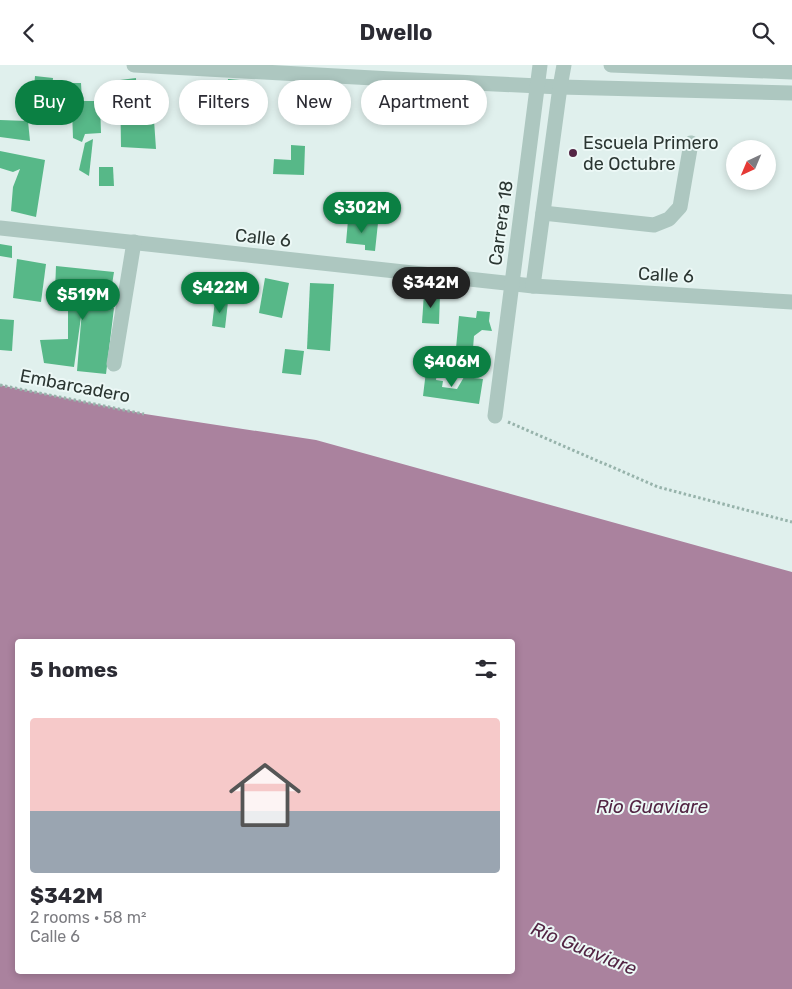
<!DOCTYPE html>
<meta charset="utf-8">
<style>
:root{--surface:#fff;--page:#f7f7f7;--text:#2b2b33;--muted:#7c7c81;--line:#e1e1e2;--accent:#0b8043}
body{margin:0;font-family:Rubik,sans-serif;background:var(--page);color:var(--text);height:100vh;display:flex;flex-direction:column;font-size:19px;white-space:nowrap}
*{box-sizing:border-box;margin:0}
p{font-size:16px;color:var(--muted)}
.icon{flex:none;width:28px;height:28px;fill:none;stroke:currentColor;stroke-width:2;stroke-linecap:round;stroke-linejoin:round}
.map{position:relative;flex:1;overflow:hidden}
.details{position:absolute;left:15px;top:574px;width:500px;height:335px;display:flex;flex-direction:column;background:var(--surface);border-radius:5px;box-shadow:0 2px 8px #0003}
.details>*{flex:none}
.banner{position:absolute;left:15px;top:15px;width:500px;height:45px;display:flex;gap:10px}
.needle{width:32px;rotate:224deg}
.tools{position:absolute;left:726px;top:75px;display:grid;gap:10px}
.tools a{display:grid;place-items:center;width:50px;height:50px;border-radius:50%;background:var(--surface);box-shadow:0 2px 8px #0003;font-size:25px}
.price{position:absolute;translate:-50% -42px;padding:0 11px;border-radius:18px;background:var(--accent);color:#fff;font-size:16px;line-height:32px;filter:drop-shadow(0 1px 2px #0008)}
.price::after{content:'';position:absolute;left:50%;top:30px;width:15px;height:11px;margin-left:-8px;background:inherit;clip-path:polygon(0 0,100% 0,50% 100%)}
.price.selected{background:#222;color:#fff}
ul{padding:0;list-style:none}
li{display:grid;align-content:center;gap:10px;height:265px;padding:0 15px}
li+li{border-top:1px solid var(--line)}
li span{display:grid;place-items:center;height:155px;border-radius:5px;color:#555}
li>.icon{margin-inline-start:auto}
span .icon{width:90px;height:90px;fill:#fffc;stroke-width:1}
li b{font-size:21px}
h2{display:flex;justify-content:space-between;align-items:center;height:60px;padding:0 15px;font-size:21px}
.chip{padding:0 18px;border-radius:22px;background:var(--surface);box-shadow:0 2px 8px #0003;font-size:18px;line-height:45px}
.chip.selected{background:var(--accent);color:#fff}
header{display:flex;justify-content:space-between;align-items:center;height:65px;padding:0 15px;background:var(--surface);font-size:22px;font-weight:700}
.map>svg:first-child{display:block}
.water{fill:#aa829e;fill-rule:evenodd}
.building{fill:#57b888}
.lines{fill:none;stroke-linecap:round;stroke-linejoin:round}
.path{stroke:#97b3ab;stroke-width:3;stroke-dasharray:2.5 2.5;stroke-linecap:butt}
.minor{stroke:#adc7c0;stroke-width:15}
.poi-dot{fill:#532544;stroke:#ecf8f6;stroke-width:2}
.labels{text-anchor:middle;stroke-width:4;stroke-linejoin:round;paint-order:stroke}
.poi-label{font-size:18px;fill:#2b3632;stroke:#ecf8f6;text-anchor:start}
.street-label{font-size:18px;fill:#2b3632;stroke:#ecf8f6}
.water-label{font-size:19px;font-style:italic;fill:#532544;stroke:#ecf8f6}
</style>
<header><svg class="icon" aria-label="back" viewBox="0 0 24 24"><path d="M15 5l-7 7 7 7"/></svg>Dwello<svg class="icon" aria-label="search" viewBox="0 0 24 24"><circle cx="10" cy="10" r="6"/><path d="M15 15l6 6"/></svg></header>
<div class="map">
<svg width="792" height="924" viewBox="0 0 792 924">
<rect width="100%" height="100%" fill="#e0f0ed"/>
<path class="water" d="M0 320 145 349 316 375 792 507V924H0ZM18 576H512V906H18Z"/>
<g class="building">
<path d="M35 11 53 13 49 57 31 55Z"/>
<path d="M136 13 137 53 154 55 156 84 121 82 120 15Z"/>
<path d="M228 14 252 16 250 55 225 53Z"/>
<path d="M71 18H81L82 36H100L101 68 85 69 82 77 73 73Z"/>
<path d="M0 55 28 56 30 76 0 72Z"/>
<path d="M93 74 89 111 79 105 85 78Z"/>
<path d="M291 80 305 81 304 110 273 109 274 94 291 95Z"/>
<path d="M0 86 45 95 36 152 11 146 13 122 20 104 13 107 0 103Z"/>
<path d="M99 102H113L114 121H99Z"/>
<path d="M348 155 378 158 375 186 365 185V180L346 178Z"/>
<path d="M0 179 12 181V193L0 191Z"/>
<path d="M17 194 46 199 41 237 13 233Z"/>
<path d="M56 201 114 207 110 232 83 238 114 243 106 309 77 306 82 245 74 302 44 298 40 275 68 274V227L55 226Z"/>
<path d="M265 213 289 218 282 253 259 248Z"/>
<path d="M310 218 334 219 330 286 307 284Z"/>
<path d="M424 228 440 229 439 259 422 258Z"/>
<path d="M215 235 228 237 225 263 212 261Z"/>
<path d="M477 246 490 247 489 256 492 266 482 265 474 271 472 296 455 294 459 251 476 253Z"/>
<path d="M0 254 14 255 12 286 0 285Z"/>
<path d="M285 284 304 286 301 310 282 308Z"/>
<path d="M427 298 438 300 436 315 443 316 442 322 457 324 464 312 483 314 479 339 423 331Z"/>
</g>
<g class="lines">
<g class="path">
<path d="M0 320 144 349"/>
<path d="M508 357 658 422 792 457"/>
</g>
<g class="minor">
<path d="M134 0 392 14 560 22 792 28"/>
<path d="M611 0 792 7"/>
<path d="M543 148 654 160 669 154 680 142 691 78"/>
<path d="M0 163 533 221 792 237"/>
<path d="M533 221 560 22 564 0"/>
<path d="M114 299 134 177"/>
<path d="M495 351 540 0"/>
</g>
</g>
<circle class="poi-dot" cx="573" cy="88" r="5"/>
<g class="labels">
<g class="poi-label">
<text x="583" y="84">Escuela Primero<tspan x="583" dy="21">de Octubre</tspan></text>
</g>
<g class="street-label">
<text transform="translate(501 158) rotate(-82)" y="6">Carrera 18</text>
<text transform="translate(263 173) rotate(6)" y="6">Calle 6</text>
<text transform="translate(666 210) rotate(3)" y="6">Calle 6</text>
<text transform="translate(75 321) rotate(11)" y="6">Embarcadero</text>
</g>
<g class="water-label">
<text x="652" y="748">Rio Guaviare</text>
<text transform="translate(584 883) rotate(22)" y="7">Río Guaviare</text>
</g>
</g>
</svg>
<div class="tools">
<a><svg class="needle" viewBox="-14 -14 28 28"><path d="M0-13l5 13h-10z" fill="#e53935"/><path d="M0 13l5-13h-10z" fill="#7c7c81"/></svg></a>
</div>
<b class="price" style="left:362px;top:169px">$302M</b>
<b class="price selected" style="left:431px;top:244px">$342M</b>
<b class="price" style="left:220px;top:249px">$422M</b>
<b class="price" style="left:83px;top:256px">$519M</b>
<b class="price" style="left:452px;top:323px">$406M</b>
<div class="banner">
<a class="chip selected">Buy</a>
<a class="chip">Rent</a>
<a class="chip">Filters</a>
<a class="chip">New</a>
<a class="chip">Apartment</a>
</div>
<section class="details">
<h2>5 homes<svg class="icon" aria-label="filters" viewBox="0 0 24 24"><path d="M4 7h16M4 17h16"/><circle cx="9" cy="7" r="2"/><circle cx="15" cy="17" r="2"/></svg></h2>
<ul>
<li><span style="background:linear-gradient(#f6c9c9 60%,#9aa5b1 0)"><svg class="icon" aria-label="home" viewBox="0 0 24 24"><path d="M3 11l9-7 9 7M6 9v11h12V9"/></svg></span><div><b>$342M</b><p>2 rooms · 58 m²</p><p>Calle 6</p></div></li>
</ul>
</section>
</div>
